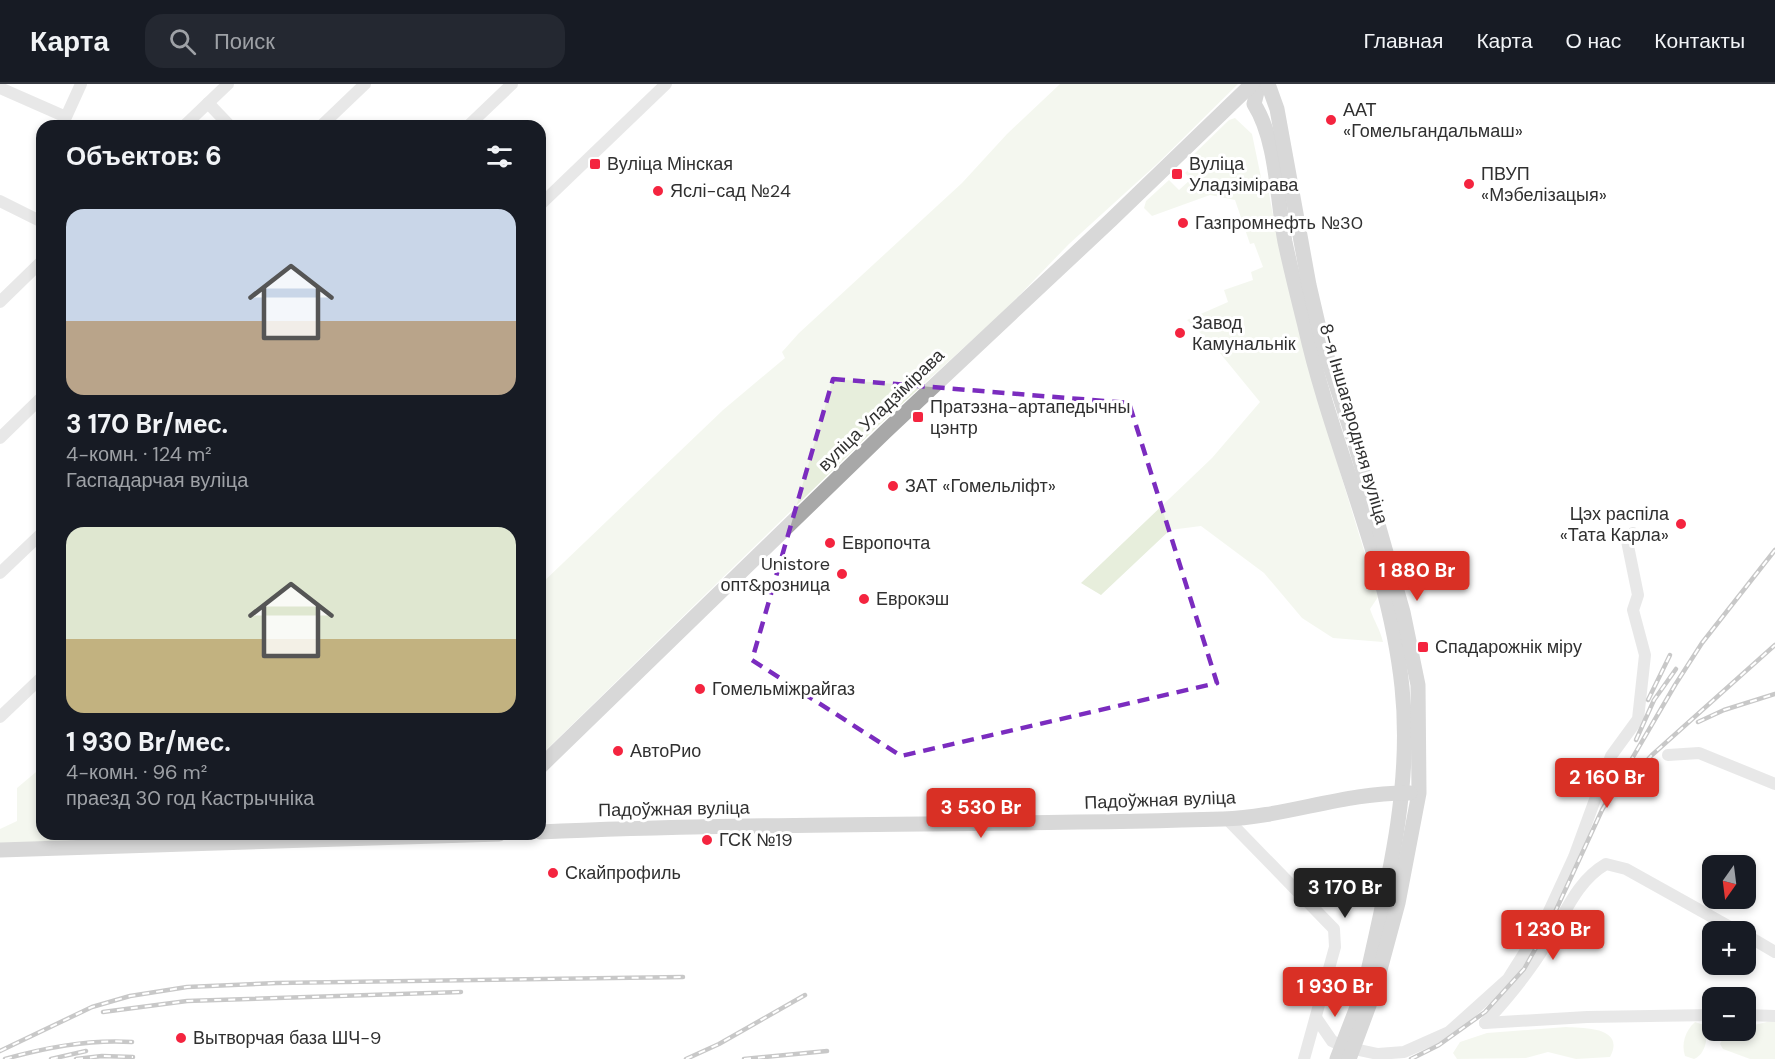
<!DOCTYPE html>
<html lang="ru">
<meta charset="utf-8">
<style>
:root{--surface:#171b24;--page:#242831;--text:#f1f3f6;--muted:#9ea1a6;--line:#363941;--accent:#d93025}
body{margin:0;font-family:"DM Sans",sans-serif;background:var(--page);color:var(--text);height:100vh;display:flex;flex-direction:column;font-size:22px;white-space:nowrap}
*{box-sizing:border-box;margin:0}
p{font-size:20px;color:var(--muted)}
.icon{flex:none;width:33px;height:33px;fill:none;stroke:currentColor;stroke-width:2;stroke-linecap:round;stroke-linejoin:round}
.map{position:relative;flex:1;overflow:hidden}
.side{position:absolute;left:36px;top:36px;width:510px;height:720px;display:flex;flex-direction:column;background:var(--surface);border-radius:18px;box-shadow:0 3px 9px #0003}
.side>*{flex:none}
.needle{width:39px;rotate:194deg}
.tools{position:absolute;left:1702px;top:771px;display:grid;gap:12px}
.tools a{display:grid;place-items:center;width:54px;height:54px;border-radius:12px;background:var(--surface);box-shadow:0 3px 9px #0003;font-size:30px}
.price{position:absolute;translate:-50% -51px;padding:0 14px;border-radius:6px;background:var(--accent);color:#fff;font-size:20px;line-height:39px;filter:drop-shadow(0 2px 3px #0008)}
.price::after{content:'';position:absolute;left:50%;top:36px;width:18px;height:14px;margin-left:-9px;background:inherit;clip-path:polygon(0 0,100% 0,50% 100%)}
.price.selected{background:#222;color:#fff}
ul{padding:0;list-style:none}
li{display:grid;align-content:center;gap:12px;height:318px;padding:0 30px}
li span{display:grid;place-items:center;height:186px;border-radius:18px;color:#555}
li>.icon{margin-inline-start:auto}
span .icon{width:108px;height:108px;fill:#fffc;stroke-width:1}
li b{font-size:26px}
h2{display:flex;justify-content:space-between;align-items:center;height:72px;padding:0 30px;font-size:26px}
header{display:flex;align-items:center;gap:36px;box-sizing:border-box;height:84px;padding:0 30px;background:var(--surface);border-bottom:2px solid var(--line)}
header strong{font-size:28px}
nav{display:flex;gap:33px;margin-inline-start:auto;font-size:21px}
.search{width:420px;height:54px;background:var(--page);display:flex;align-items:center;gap:15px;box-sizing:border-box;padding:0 21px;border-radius:18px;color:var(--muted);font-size:22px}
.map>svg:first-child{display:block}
.green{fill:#e7eedc}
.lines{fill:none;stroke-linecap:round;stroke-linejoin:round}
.minor{stroke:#cdcdcd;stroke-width:12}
.major{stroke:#a8a8a8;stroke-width:15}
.rail-casing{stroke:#858585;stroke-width:4.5}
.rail{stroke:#fff;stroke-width:2;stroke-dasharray:7;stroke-linecap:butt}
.major-bridge{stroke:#a8a8a8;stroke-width:15}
.marked{fill:none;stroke:#7b2cbf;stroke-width:4.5;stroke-dasharray:12 8;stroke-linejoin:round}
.poi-dot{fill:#f4243f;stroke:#fff;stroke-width:2}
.labels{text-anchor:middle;stroke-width:6;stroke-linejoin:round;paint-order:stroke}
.poi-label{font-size:18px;fill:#303030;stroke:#fff;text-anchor:start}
.street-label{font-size:18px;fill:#303030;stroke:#fff}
</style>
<header>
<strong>Карта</strong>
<div class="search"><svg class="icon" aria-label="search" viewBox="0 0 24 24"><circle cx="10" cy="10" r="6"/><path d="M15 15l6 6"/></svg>Поиск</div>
<nav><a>Главная</a><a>Карта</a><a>О нас</a><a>Контакты</a></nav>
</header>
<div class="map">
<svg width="1775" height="975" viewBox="0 0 1775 975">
<rect width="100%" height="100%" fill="#fff"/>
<g class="green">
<path d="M1060 0H1238L1157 80 1069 160 1005 226 880 340 540 672V501L723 326 785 274 782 268 799 249 962 99 1007 50Z"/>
<path d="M1235 34 1252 50 1262 98H1267C1291 240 1337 375 1378 513L1370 525C1374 537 1380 545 1383 558L1333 554 1302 534 1264 489 1201 442 1170 446 1101 511 1081 499 1212 374 1260 318 1215 263 1187 236 1228 218 1224 206 1253 196 1251 188 1263 183 1254 159 1250 160 1235 116 1210 111 1152 132 1144 124 1146 117 1169 96 1179 106 1191 95 1185 89 1198 76 1193 71 1229 36Z"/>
<path d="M42 683V750H170L165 755 0 759V745L17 737V704Z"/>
<path d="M1775 936V975H1750L1723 965 1720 960 1726 949 1746 946V943Z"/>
<path d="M1695 938 1704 941C1709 952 1706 970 1694 975L1685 972C1681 960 1685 947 1695 938Z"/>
<path d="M1566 943C1584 944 1626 943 1610 973L1576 975 1548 968 1526 974 1457 975 1453 969 1460 958 1487 949Z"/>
</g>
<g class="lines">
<g class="minor">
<path d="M0 4 66 33 81 0"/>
<path d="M208 19 230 42"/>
<path d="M184 42 228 0"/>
<path d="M321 42 365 0"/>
<path d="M468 42 512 0"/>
<path d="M0 117 42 138"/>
<path d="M540 121 666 0"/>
<path d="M0 218 42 177"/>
<path d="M0 354 42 313"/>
<path d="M0 489 42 449"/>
<path d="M0 633 42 593"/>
<path d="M1668 671 1699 669 1775 700"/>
<path d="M1227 735 1334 845 1335 863 1304 975"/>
<path d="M1746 851 1775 868"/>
<path d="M1746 931 1775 932"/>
<path d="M1317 935 1332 957 1345 963 1378 970 1404 968 1449 948 1508 895 1545 836 1574 773 1611 672 1638 635 1645 571 1633 526 1638 511 1627 457 1633 449"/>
<path d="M1485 939C1507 915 1528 890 1545 862 1564 833 1575 798 1606 780L1626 785 1739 848"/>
<path d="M1485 939 1587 933 1713 931"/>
</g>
<g class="major">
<path d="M1259 0 1254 20C1277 56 1277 116 1285 158 1291 186 1298 214 1305 242 1332 363 1389 479 1402 603 1413 705 1386 806 1364 905"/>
<path d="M1268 0 1277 25 1309 201 1322 257 1356 363 1403 528 1418 601 1419 709 1398 819 1374 908"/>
<path d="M540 683 886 347 1111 136 1252 0"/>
<path d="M540 748C768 738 995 742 1223 735 1286 733 1344 708 1410 709"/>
<path d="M0 766 499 750"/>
</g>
<defs>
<g id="rail">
<path d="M1648 616 1670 571"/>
<path d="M1698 638 1724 626 1775 610"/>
<path d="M1636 656 1654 616 1676 585"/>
<path d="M1628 697 1652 671 1775 561"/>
<path d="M103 928 187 917 461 908"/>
<path d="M0 967 92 923 130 912 187 903 277 899 683 893"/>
<path d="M5 975C47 963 89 955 132 958"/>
<path d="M51 975 86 967"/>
<path d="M76 975 102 972 133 973"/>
<path d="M686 975 719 960 805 911"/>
<path d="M744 975 827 967"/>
<path d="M1411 975 1439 961 1485 928 1524 885 1550 839 1602 726 1675 601 1702 559 1775 466"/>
</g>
</defs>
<use href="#rail" class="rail-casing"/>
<use href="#rail" class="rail"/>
<g class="major-bridge">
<path d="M1337 975 1364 905"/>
<path d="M1349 975 1374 908"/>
</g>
</g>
<path d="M0 0H1775V975H0ZM833 295 1129 319 1217 599 901 672 752 576Z" fill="#fff" fill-opacity=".55" fill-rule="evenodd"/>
<path class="marked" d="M833 295 1129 319 1217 599 901 672 752 576Z"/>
<g class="poi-dot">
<circle cx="1331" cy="36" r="6"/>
<rect x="589" y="74" width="12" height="12" rx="3"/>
<rect x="1171" y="84" width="12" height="12" rx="3"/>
<circle cx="1469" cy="100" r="6"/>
<circle cx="658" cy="107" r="6"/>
<circle cx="1183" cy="139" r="6"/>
<circle cx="1180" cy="249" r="6"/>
<rect x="912" y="327" width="12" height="12" rx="3"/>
<circle cx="893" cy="402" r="6"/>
<circle cx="1681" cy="440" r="6"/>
<circle cx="830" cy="459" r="6"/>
<circle cx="842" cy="490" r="6"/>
<circle cx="864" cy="515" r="6"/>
<rect x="1417" y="557" width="12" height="12" rx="3"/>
<circle cx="700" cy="605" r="6"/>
<circle cx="618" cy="667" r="6"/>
<circle cx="707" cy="756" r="6"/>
<circle cx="553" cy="789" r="6"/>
<circle cx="181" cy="954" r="6"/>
</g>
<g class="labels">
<g class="poi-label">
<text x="1343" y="32">ААТ<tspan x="1343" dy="21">«Гомельгандальмаш»</tspan></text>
<text x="607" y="86">Вуліца Мінская</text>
<text x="1189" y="86">Вуліца<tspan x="1189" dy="21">Уладзімірава</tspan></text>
<text x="1481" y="96">ПВУП<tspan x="1481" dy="21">«Мэбелізацыя»</tspan></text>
<text x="670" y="113">Яслі-сад №24</text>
<text x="1195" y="145">Газпромнефть №30</text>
<text x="1192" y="245">Завод<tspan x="1192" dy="21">Камунальнік</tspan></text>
<text x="930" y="329">Пратэзна-артапедычны<tspan x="930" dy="21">цэнтр</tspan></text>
<text x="905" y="408">ЗАТ «Гомельліфт»</text>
<text x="1669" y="436" text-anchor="end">Цэх распіла<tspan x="1669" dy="21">«Тата Карла»</tspan></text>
<text x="842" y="465">Европочта</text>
<text x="830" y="486" text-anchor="end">Unistore<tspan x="830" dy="21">опт&amp;розница</tspan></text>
<text x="876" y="521">Еврокэш</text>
<text x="1435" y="569">Спадарожнік міру</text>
<text x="712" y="611">Гомельміжрайгаз</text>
<text x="630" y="673">АвтоРио</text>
<text x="719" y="762">ГСК №19</text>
<text x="565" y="795">Скайпрофиль</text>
<text x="193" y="960">Вытворчая база ШЧ-9</text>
</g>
<g class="street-label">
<text transform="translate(881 326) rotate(-44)" y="6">вуліца Уладзімірава</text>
<text transform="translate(1354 340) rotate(74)" y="6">8-я Іншагародняя вуліца</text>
<text transform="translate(1160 716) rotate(-2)" y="6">Падоўжная вуліца</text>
<text transform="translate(674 725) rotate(-1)" y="6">Падоўжная вуліца</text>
</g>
</g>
</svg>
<div class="tools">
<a><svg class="needle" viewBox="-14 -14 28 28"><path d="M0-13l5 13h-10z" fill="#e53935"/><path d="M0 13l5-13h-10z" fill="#9ea1a6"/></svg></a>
<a>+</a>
<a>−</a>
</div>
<b class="price" style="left:1417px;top:518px">1 880 Br</b>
<b class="price" style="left:1607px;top:725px">2 160 Br</b>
<b class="price" style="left:981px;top:755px">3 530 Br</b>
<b class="price selected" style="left:1345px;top:835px">3 170 Br</b>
<b class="price" style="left:1553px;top:877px">1 230 Br</b>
<b class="price" style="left:1335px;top:934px">1 930 Br</b>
<section class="side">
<h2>Объектов: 6<svg class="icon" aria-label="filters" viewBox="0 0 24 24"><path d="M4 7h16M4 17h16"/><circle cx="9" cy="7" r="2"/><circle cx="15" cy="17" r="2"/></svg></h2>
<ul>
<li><span style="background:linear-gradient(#c9d6e8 60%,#b9a48a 0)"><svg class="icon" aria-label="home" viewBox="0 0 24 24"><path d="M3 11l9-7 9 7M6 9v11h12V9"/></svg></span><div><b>3 170 Br/мес.</b><p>4-комн. · 124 m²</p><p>Гаспадарчая вуліца</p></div></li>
<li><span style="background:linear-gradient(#dfe7d0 60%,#c2b280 0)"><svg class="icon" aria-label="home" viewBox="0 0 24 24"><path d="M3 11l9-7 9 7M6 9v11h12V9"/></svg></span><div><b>1 930 Br/мес.</b><p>4-комн. · 96 m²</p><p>праезд 30 год Кастрычніка</p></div></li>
</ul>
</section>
</div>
